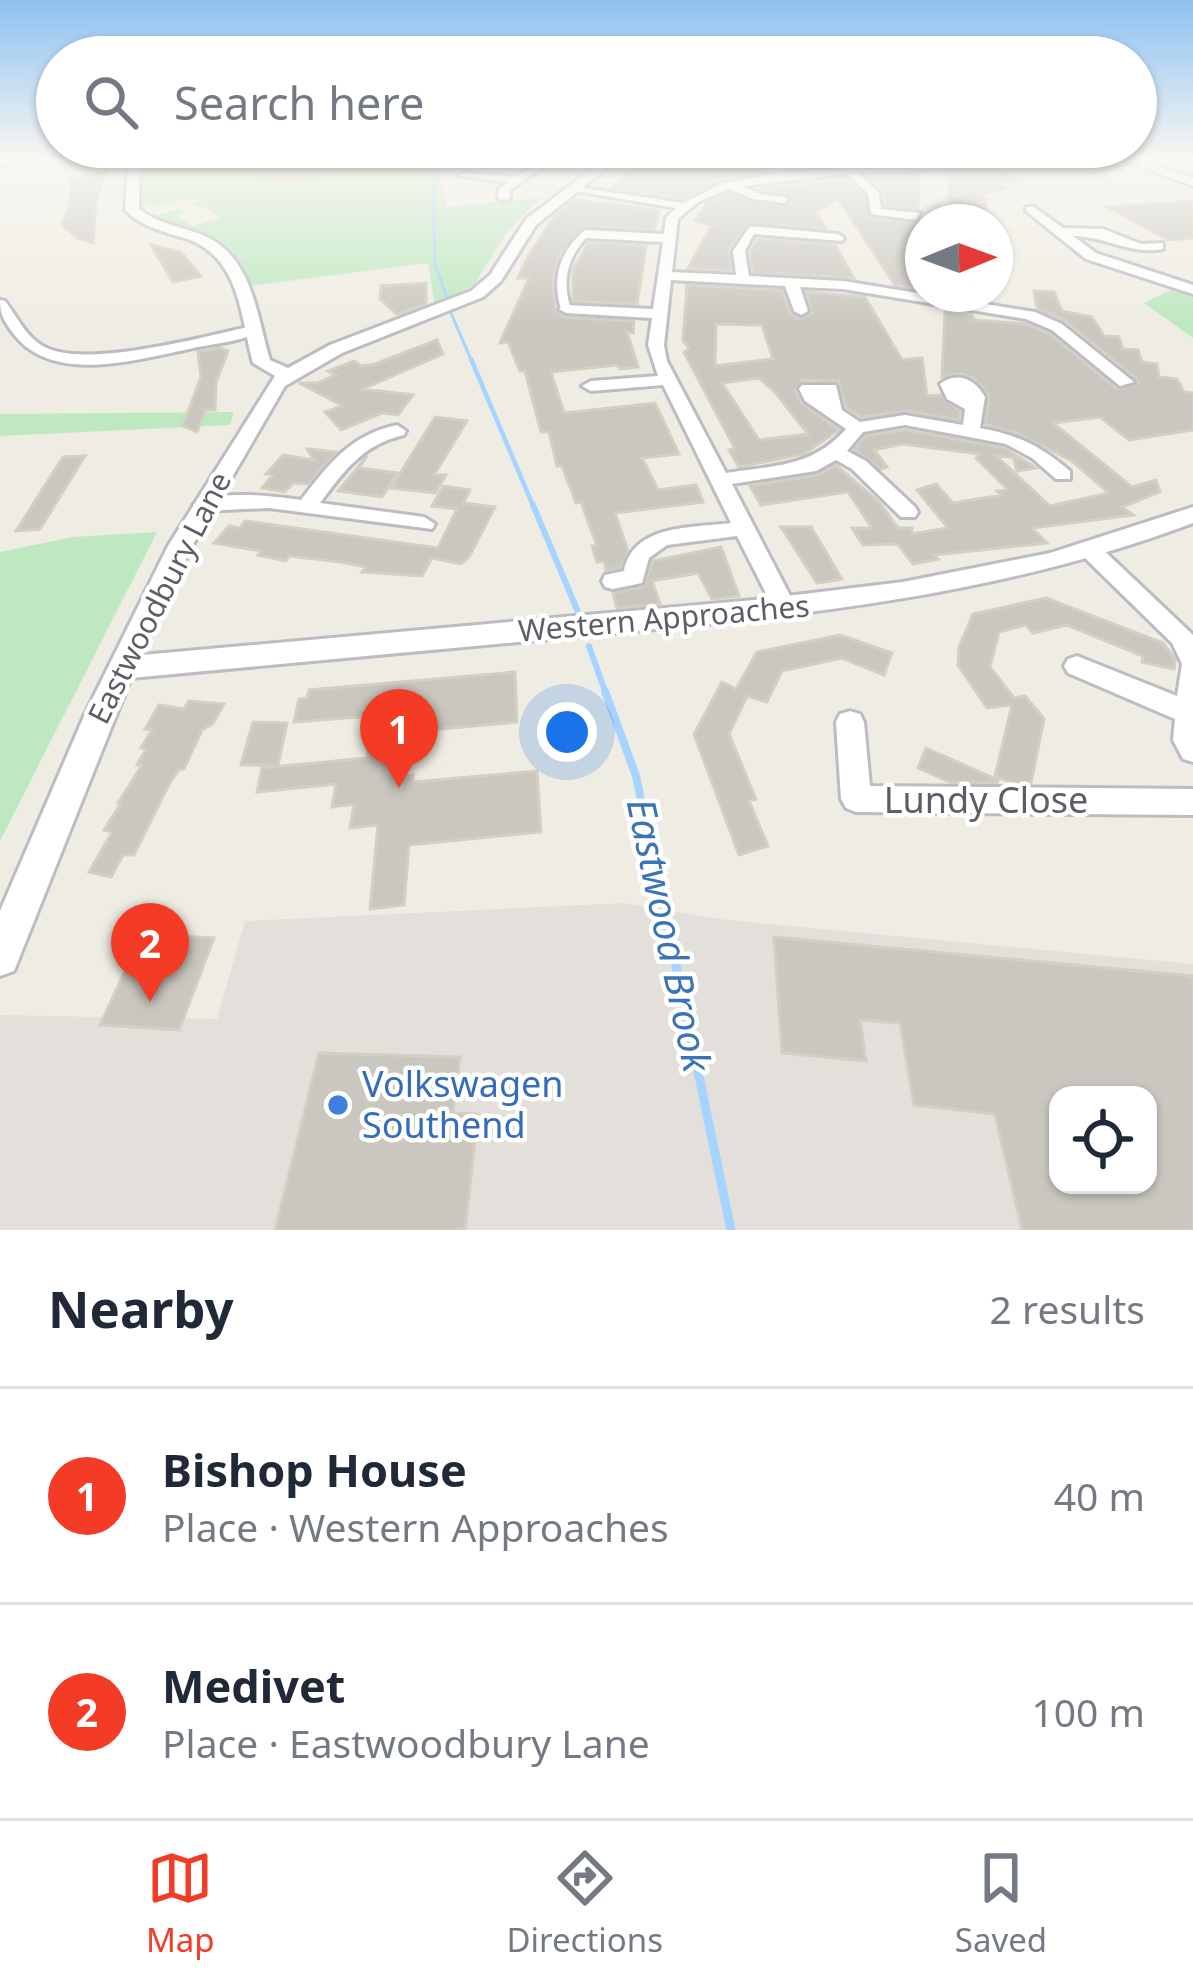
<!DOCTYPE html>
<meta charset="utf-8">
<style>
body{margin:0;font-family:"Noto Sans",sans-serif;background:#f2f2f3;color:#1f2937}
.controls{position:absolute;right:36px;bottom:36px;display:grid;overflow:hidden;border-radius:24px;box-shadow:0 3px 9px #0004}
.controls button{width:108px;height:108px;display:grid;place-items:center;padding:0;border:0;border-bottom:3px solid #e0e1e3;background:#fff;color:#1f2937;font:60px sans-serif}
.compass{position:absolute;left:905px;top:204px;width:108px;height:108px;border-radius:50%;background:#fff;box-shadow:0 3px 9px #0004;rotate:89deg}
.you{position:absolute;left:567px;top:732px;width:42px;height:42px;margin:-30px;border:9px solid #fff;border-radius:50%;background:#1a73e8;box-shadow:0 0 0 18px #1a73e833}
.badge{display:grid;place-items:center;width:78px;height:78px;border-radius:50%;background:#f43b25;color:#fff;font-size:39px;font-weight:700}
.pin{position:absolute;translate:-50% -99px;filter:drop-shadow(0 3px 6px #0008)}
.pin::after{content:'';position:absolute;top:63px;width:42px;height:36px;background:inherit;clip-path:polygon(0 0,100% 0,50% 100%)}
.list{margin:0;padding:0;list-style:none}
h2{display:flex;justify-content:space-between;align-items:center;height:156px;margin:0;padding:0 48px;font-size:51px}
h2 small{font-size:39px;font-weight:400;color:#747a83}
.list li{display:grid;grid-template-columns:78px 1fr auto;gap:36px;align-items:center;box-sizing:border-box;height:216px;padding:0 48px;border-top:3px solid #e0e1e3}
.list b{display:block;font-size:45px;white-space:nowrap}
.list p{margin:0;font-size:39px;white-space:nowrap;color:#747a83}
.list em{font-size:39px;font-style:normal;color:#747a83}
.icon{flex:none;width:66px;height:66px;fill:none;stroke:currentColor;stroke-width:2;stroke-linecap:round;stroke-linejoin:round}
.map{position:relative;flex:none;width:1193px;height:1230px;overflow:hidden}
.search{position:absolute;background:#fff;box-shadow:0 3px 9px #0004;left:36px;right:36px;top:36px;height:132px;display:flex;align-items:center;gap:30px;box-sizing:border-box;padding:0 42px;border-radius:66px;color:#747a83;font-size:45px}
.sheet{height:588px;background:#fff}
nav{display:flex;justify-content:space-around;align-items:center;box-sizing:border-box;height:168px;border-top:3px solid #e0e1e3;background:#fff;font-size:33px;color:#747a83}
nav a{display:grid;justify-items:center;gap:6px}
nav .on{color:#f43b25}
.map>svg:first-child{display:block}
</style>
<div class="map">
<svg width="1193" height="1230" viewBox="0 0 1193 1230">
<rect width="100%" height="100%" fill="#efede3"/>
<!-- industrial -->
<path fill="#e3e0db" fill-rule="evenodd" d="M623 903 728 920 1193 964V1230H0V1015L217 1019 245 921ZM1058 1095H1148V1185H1058Z"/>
<!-- green -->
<path fill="#bee8c0" d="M152 156H425L440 175 447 207 541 198 507 232 474 285 435 306 428 263 249 286 233 252 156 216 179 208 184 212 176 215 192 226 220 218 204 207 189 205 197 201 193 198 162 205 142 204V172Z
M1181 285 1193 290V338L1144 303Z
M234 412 230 425 0 436V414Z
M157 532 0 841V552L73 537Z"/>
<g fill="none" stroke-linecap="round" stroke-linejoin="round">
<!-- stream-far4 -->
<path stroke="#a4d4ff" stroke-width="3" d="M416 156 432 169 435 264 448 301
M451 313 472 362"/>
<!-- stream-far3 -->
<path stroke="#a4d4ff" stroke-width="4.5" d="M471 359 534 508"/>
<!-- stream-far2 -->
<path stroke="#a4d4ff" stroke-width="6" d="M533 505 578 612
M589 646 606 694"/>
<!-- stream-far1 -->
<path stroke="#a4d4ff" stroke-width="8" d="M605 691 636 776 668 930"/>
<!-- stream -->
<path stroke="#a4d4ff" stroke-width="9" d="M668 927 731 1230"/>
</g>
<!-- building -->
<path fill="#cac7c0" stroke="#d4cfc1" stroke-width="3" fill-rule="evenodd" d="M262 156H333L336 173 276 183 274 178 262 180Z
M645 156H714L767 170 720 180 682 198 612 188Z
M980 156 1020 181 997 182 1007 188 979 194 985 198 988 222H948L949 174 964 169 950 164V157Z
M107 171 96 200 93 243 78 238 62 225 70 205 71 180Z
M920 175 918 208 885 205 882 190 869 177Z
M845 179 864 196 868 217 917 224 912 288 895 285 838 198 816 212 825 228 750 222 729 248 731 270 688 268 712 225 695 221 707 203 728 194 783 207 791 195 759 189Z
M575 200 659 210 654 229 584 226 559 255 553 277 555 311 566 317 634 321 633 333 627 332 638 367 620 369 617 365 551 372 564 413 655 403 679 454 642 458 658 490 696 485 703 502 615 513 628 551 621 567 606 570 604 561 597 562 592 546H597L581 502 576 503 562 466H557L549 432H541L525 371H520L508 342 500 343 529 278H518L528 257 554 217Z
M1193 201V238L1168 240 1108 207Z
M757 239 835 245 854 278 753 272 750 252Z
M588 243 646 246 637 304 573 301V270Z
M151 245 181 252 201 276 173 282Z
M426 283V303L403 312 397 314 380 299 381 286Z
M687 285 782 290 790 313 799 319 812 313 806 292 865 297 902 360 922 358 927 396 940 395 960 411 959 420 906 411 861 417 846 407 839 381 802 380 795 391 801 403 839 430 804 454 739 467 729 450 735 449 684 352 689 349 683 340ZM716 324 762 325 773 359 715 366ZM759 378 775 392 808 434 759 440 722 383Z
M1034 291 1054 292 1062 311 1092 317 1104 336 1119 337 1123 349 1138 350 1142 362 1157 364 1159 377 1177 379 1184 392 1193 393V430L1129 440 1100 417 1053 423 1132 487 1156 480 1160 492 1122 507 1133 515 1032 528 1047 543 934 555 938 559 913 564 898 544 863 545 852 528H872L848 492 761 505 750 486 817 475 836 465 879 502 898 528H912V534L948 528 917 490 936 484 953 503 1002 495 997 491 1007 489 976 458 980 454 902 444 874 450 887 467 881 469 854 450 865 436 905 430 1004 448 1036 468 1017 471 1014 460 1019 458 995 455 1050 506 1109 493 1072 461 1019 434 985 424 989 395 974 378 959 373 942 377 945 310 971 314 975 320 1027 324 1050 334 1117 389 1138 384 1137 379 1065 320 1037 308Z
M437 340 443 354 363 389 413 395 398 415 382 413 341 430 325 412 343 406 299 383H317L335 375 328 371 354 361 361 366 375 364Z
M220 348 228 351 216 382 215 410H205L197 432 183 426 201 377 198 352Z
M435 417 467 421 434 475H446L435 493 391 488Z
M307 449 336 452 308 484 293 483 285 492 262 488 273 475 266 474 283 455 314 460Z
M85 456 40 529 16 531 63 457Z
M367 456 359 468 397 473 382 497 338 491Z
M443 486 470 490 463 503 495 507 469 557 461 564 432 558 422 576 362 572 366 567 341 562 289 556 286 561 258 555 261 551 214 543 229 526 240 528 245 521 438 548 457 509 432 506Z
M781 527H811L842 579 817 583Z
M721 547 739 596 712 599 698 573 652 581 660 604 617 608 613 593 643 587 653 561Z
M1046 598 1163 643 1175 659 1174 669 1142 662 1143 656 1067 625 1033 633 1026 625 999 632 990 667 1014 698 1025 696 1044 719 1031 783H1013L995 776 1012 705 987 708 958 665 959 647 973 614Z
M840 635 892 653 884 675 842 658 782 671 767 702 747 696 729 734 756 799 749 801 768 846 739 855 694 734 722 682 736 689 757 652Z
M515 672 517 722 398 733 394 777 413 775V782L537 771 541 832 409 845 404 905 370 909 378 825 350 828 354 804 332 807 336 784 257 792 262 768 367 758 372 716 294 722 299 699 307 698 309 690Z
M189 701 224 704 213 724 202 730 184 769H179L167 788 134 855H123L111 877 89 872 112 832 104 830 121 803H118L142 765H137L146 749 141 748 152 730 145 729 159 705 184 709Z
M253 722 287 723 278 765H241Z
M926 748 998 780 997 783 950 782 918 768Z
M142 934 214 938 179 1030 100 1025Z
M774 937 1193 976V1230H1022L995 1114 914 1105 900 1023 860 1020 866 1061 782 1053ZM1058 1095H1148V1185H1058Z
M319 1053 460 1057 453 1113 478 1114 465 1230H275Z"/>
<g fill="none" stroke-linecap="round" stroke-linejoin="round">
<!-- pedestrian casing -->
<g stroke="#bbbdc3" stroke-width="6">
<path id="pedestrian" d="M583 232 590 234C568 255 561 280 571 309L566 312 561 309C552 280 559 252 583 232Z"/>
</g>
<!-- minor casing -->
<g stroke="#bbbdc3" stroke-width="6">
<path id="minor" d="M3 156H14L0 167V159Z
M547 156H559L510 190V198L504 201 498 198 499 189 508 182 459 176 464 173 516 177Z
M567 156H593L615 162 610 165Z
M718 156 772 160 790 171 887 167 959 169 858 173 879 193 881 209 920 213 916 220 871 214 868 194 847 174 741 186 760 194 788 198 784 203 754 199 728 189 698 202 678 219 672 272 736 275 733 251 750 226 838 234 844 238 842 241 754 234 745 251 749 276 843 281 1035 312 1062 324 1134 382 1120 386 1052 330 1026 319 843 289 800 287 808 311 801 315 794 311 785 286 671 280 664 345 667 361 726 473C775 465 811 468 846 429L805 401 799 389 802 385H836L842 410 860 422 905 415 963 425 965 409 947 399 940 384C957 371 975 379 985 397L980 428C1018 435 1041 446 1070 471V479H1056L1032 458 1006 444 905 425 863 432 847 451 866 461 915 507 918 512 915 517H901L852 469 836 460 816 471 732 484 797 609 793 615H777L737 536 667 545 649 558 642 583 613 589 605 587 602 581 605 575 624 571C633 524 692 528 731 523L663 385 591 391 582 386 591 381 658 376 648 345 652 318 566 313 559 309 566 305 653 309 663 242 586 238 580 234 586 230 664 234 666 218 676 208 564 189 570 186 683 203 721 184 778 173 769 166Z
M1026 207H1034L1063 228 1103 229 1141 244 1163 243V249C1129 255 1109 237 1073 236L1096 253 1193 285V294L1086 259 1026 211Z
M0 300 5 301C16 315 25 335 41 345 81 371 206 336 253 326L261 331C242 342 211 344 189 349 136 360 51 385 13 333 4 321 0 314 0 300Z
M397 425 406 431 404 435C363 444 344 471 320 503L424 517 435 524 432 529 269 508 203 511 193 505C213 489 275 496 301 500 329 464 350 435 397 425Z
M1090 543 1098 545 1193 635V762L1183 759 1173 740 1175 719 1068 673 1064 666 1068 659 1077 656 1177 696 1182 664 1172 643 1082 555 1079 550Z
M850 711 860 714 864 722 870 786 1193 789V815L856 812 846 808 841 799 836 722 840 714Z"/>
</g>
<!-- tertiary casing -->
<g stroke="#bbbdc3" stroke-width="6">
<path id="tertiary" d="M138 156H150L139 175V209C157 223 178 226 200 234 252 253 256 313 270 360L288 368 330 345 471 291 490 275 526 219 610 156H622L536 225 501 281 483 297 342 353 285 386 192 546 142 655 754 600 903 582 1050 553 1193 507V523C1002 595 805 615 604 634 446 649 289 663 131 678L14 971 0 976V911L85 714 168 546 275 376 253 363C240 315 240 255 184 238 162 231 142 227 125 210L127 175Z
M1113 156H1130L1193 178V186Z"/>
</g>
<!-- pedestrian -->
<use href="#pedestrian" fill="#fff" fill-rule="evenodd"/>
<!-- minor -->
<use href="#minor" fill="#fff" fill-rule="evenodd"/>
<!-- tertiary -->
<use href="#tertiary" fill="#fff" fill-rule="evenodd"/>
</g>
<!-- sky -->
<linearGradient id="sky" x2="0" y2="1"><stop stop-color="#8dc1f1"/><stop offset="0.48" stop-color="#f8f7f2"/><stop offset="1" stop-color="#f8f7f2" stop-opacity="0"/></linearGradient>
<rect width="1193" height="328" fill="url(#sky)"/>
<!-- markers -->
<circle fill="#3f7fe0" stroke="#fff" stroke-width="4.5" cx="338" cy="1105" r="12"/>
<g text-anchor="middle" stroke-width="9" stroke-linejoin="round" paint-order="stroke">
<!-- street labels -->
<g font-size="30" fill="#5b5f65" stroke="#fff">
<text transform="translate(160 598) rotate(-63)" y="10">Eastwoodbury Lane</text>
<text transform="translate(664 619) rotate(-5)" y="10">Western Approaches</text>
</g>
<!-- near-street labels -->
<g font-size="36" fill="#5b5f65" stroke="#fff">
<text x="986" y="813">Lundy Close</text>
</g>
<!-- near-shop labels -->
<g font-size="36" fill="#366cbe" stroke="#fff" text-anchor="start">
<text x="362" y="1097">Volkswagen<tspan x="362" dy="41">Southend</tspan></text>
</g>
<!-- near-water labels -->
<g font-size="39" font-style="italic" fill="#3a73b8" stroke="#fff">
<text transform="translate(669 935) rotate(78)" y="14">Eastwood Brook</text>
</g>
</g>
</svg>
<div class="controls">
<button><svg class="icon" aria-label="locate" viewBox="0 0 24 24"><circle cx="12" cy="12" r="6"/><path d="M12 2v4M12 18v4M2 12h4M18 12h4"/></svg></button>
</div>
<svg class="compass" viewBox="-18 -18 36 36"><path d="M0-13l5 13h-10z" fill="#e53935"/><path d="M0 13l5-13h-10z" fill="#747a83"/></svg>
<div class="you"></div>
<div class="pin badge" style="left:399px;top:788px">1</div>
<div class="pin badge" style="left:150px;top:1002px">2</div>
<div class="search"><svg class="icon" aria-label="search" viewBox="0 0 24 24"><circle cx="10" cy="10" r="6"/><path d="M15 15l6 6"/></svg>Search here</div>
</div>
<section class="sheet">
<h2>Nearby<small>2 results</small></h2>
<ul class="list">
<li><span class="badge">1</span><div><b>Bishop House</b><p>Place · Western Approaches</p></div><em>40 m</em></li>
<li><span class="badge">2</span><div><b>Medivet</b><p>Place · Eastwoodbury Lane</p></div><em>100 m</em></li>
</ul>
</section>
<nav>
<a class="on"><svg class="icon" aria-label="map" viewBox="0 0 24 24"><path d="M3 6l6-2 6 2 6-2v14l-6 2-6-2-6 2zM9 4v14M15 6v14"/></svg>Map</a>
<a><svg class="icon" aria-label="directions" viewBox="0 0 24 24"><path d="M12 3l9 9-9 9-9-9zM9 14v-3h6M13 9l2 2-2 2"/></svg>Directions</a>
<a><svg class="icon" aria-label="saved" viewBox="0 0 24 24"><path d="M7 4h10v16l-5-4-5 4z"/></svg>Saved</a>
</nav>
